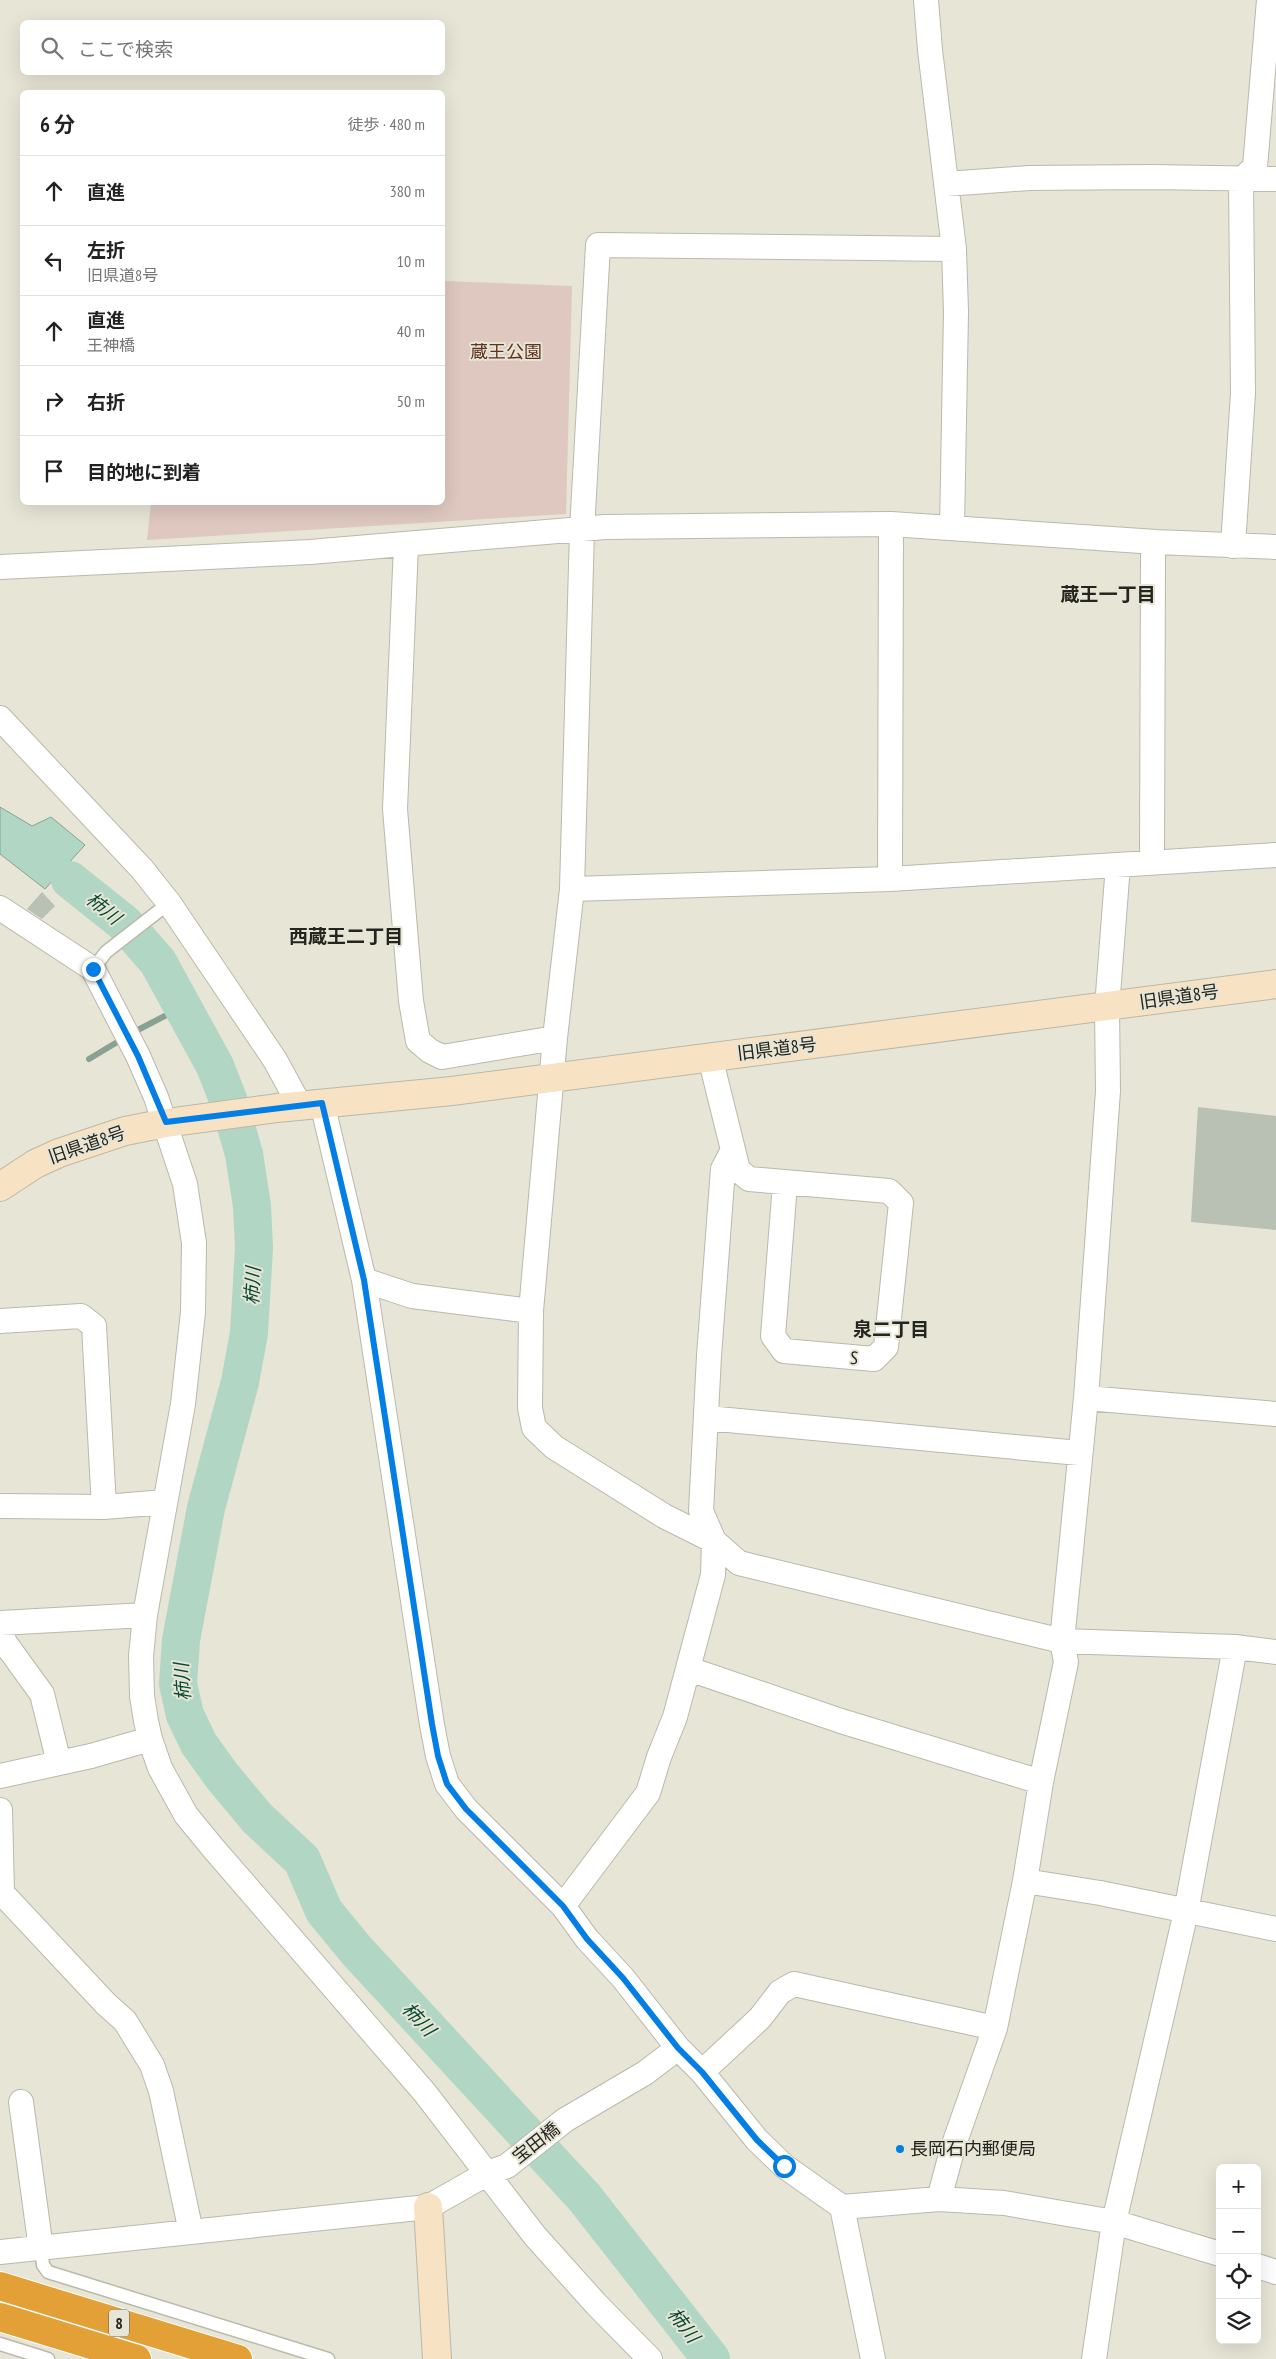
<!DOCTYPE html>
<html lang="ja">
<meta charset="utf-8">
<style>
body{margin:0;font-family:"PT Sans Narrow","Noto Sans JP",sans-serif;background:#f6f6f6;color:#222}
.controls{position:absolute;right:15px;bottom:15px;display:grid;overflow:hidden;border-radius:8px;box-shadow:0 5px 20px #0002}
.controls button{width:45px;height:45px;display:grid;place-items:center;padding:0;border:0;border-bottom:1px solid #e0e0e0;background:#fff;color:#222;font:25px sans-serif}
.stop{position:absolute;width:15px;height:15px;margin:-11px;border:4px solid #037ee4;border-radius:50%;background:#fff}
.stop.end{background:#037ee4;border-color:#fff;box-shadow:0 1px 5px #0008}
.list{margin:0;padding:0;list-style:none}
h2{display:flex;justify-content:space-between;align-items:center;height:65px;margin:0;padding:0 20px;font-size:21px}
h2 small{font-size:16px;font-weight:400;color:#767676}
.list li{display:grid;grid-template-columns:32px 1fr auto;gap:15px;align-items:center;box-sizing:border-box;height:70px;padding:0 20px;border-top:1px solid #e0e0e0}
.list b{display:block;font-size:19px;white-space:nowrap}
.list p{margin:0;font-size:16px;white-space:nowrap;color:#767676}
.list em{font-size:16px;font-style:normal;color:#767676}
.icon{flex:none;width:28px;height:28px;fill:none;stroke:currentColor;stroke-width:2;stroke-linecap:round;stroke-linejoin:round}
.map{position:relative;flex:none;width:1276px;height:2359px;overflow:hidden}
.search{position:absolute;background:#fff;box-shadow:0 5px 20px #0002;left:20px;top:20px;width:425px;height:55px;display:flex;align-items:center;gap:12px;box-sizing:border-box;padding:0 18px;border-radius:8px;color:#767676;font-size:19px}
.panel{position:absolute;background:#fff;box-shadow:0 5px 20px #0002;left:20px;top:90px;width:425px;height:415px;border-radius:8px}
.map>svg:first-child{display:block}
</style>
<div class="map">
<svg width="1276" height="2359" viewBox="0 0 1276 2359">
<rect width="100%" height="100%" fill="#e6e5d6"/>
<!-- green -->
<path fill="#dec8bf" d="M443 281 572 286 566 514 147 540 151 503 442 502Z"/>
<!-- water -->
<path fill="#b2d6c4" stroke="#88a192" d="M0 807 32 826 51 817 85 845 45 889 0 854Z"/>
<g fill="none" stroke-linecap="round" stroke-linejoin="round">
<!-- stream -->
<path stroke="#88a192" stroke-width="6" d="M132 1033 182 1007
M89 1059 124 1038"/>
<!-- river -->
<path stroke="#b2d6c4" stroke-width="38" d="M70 880 124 923 158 962 215 1066 229 1102 244 1154 252 1206 254 1248 249 1333 240 1382 206 1508 181 1640 178 1684 185 1715 199 1744 222 1776 257 1818 302 1860 324 1911 356 1950 584 2197 711 2359"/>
</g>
<!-- building -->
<path fill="#b9c1b4" d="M42 892 55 906 42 919 27 909Z
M1198 1107 1276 1116V1230L1191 1222Z"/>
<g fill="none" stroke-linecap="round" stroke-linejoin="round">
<!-- lane casing -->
<g stroke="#bab9aa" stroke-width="15">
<path id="lane" d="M93 969 106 952 169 903
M41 2249 43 2265 48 2272 328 2359
M0 2344 48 2359"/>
</g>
<!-- street casing -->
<g stroke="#bab9aa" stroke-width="26">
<path id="street" d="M926 0 930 50 954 249 956 312 952 528
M946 184 1029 178 1153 177 1276 179
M954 249 598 245 582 530 572 889 555 1038 531 1311 530 1408 534 1428 554 1447 664 1516 714 1541 739 1563 1062 1641 1235 1647 1276 1652
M406 545 395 809 411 1001 418 1041 430 1051 442 1057 555 1038
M1233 546 1243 393 1241 180 1255 167 1269 0
M0 567 310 552 605 527 891 524 1156 542 1276 547
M0 718 142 869 169 903 275 1060 300 1106
M1152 862 1153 554 1156 542
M890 879 891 524
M572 889 890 879 1276 855
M0 908 93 969 138 1056 156 1097 185 1184 194 1243 193 1312 183 1404 145 1615 141 1656 142 1696 146 1721 150 1739 160 1768 186 1815 213 1848 425 2093 535 2236 596 2304 650 2359
M710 1057 738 1170 749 1179 889 1191 901 1203 886 1347 874 1359 784 1351 773 1336 785 1184
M322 1103 364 1280 432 1725 438 1756 447 1784 466 1809 563 1906 587 1939 623 1978 678 2048 702 2072 757 2140 784 2166 842 2207 939 2199 1004 2203 1114 2222 1220 2254
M364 1280 412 1296 531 1311
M0 1321 81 1316 94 1326 104 1507
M1086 1398 1276 1414
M707 1418 1079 1453
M0 1506 104 1507 165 1502
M0 1623 145 1615
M0 1628 5 1643 42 1694 59 1763
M689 1669 841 1721 1041 1782
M0 1776 91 1756 150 1739
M0 1810 2 1893 106 2004 125 2021 152 2065 161 2091 191 2232
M1025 1881 1100 1893 1276 1929
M563 1906 648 1793 659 1757 675 1717 713 1575 714 1541 701 1511 709 1356 723 1169 733 1150
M702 2072 760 2018 780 1992 794 1984 995 2028
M21 2102 41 2249
M939 2199 953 2147 995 2028 1025 1881 1041 1782 1066 1662 1062 1641 1086 1398 1108 1091 1107 1007 1118 865
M842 2207 873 2359
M0 2252 428 2207 488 2173 507 2166 565 2120 645 2073 678 2048
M1257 2266 1276 2272
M1094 2359 1114 2222 1186 1912 1235 1647"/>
</g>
<!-- secondary casing -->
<g stroke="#bab9aa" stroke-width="30">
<path id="secondary" d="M0 1187 35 1164 59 1153 125 1131 166 1123 277 1108 452 1091 1276 984
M428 2207 437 2359"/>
</g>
<!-- highway casing -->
<g stroke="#fff" stroke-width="30">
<path id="highway" d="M0 2286 238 2359
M0 2317 137 2359"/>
</g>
<!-- lane -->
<use href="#lane" stroke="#fff" stroke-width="12"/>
<!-- street -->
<use href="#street" stroke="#fff" stroke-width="24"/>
<!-- secondary -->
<use href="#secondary" stroke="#f7e2c3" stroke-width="28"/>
<!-- highway -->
<use href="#highway" stroke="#e3a037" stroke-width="28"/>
</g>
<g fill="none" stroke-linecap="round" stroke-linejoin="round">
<!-- route -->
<path stroke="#037ee4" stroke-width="6" d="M93 969 138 1056 166 1122 322 1103 364 1280 432 1724 438 1756 447 1784 466 1809 563 1906 587 1939 623 1978 678 2048 702 2072 757 2140 784 2166"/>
</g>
<!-- markers -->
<circle fill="#037ee4" stroke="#e6e5d6" stroke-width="2" cx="900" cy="2149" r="5"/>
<g text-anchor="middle" stroke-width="4" stroke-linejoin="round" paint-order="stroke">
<!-- shield labels -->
<rect fill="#e6e5d6" stroke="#5f5f56" stroke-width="1" x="109" y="2309.5" width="20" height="27" rx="4"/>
<g font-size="16" font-weight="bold" fill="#25251f">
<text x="119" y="2329">8</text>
</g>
<!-- park labels -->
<g font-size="18" fill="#61321d" stroke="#e6e5d6">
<text x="506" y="358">蔵王公園</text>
</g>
<!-- street labels -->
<g font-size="18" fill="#25251f" stroke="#e6e5d6">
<text transform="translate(1179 997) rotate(-8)" y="6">旧県道8号</text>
<text transform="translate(777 1049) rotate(-7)" y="6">旧県道8号</text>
<text transform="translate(87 1145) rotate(-19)" y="6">旧県道8号</text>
<text transform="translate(854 1358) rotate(5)" y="6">S</text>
<text transform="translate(536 2143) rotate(-38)" y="6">宝田橋</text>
</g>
<!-- poi labels -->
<g font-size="18" fill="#25251f" stroke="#e6e5d6" text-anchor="start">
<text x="910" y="2155">長岡石内郵便局</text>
</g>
<!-- neighbourhood labels -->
<g font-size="19" font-weight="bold" fill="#25251f" stroke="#e6e5d6">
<text x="1108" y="601">蔵王一丁目</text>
<text x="346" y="943">西蔵王二丁目</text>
<text x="891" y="1336">泉二丁目</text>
</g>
<!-- water labels -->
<g font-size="19" font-style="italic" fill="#054932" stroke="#e6e5d6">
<text transform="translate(104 908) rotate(39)" y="7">柿川</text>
<text transform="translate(252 1286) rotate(-87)" y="7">柿川</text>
<text transform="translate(182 1682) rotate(-94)" y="7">柿川</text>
<text transform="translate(419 2019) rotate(47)" y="7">柿川</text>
<text transform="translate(684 2325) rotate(52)" y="7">柿川</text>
</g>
</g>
</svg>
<div class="controls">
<button>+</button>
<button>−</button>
<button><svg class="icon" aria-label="locate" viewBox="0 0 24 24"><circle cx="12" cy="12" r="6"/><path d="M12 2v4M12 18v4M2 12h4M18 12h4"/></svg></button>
<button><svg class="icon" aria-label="layers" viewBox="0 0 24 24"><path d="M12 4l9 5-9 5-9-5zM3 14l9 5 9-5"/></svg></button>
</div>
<div class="stop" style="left:784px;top:2166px"></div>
<div class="stop end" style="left:93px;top:969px"></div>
<div class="search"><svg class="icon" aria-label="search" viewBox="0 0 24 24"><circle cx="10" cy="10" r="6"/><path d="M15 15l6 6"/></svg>ここで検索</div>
<section class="panel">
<h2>6 分<small>徒歩 · 480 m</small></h2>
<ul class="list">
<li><svg class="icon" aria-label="ahead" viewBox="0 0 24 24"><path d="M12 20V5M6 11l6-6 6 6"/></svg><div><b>直進</b></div><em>380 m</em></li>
<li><svg class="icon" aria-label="left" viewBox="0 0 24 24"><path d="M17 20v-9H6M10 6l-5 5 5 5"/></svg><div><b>左折</b><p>旧県道8号</p></div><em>10 m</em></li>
<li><svg class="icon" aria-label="ahead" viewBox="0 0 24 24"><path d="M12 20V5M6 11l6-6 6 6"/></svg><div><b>直進</b><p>王神橋</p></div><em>40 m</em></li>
<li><svg class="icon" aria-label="right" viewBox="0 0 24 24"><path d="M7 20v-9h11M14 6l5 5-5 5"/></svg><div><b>右折</b></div><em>50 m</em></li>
<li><svg class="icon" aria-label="arrive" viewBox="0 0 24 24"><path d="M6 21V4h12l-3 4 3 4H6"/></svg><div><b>目的地に到着</b></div></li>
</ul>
</section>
</div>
